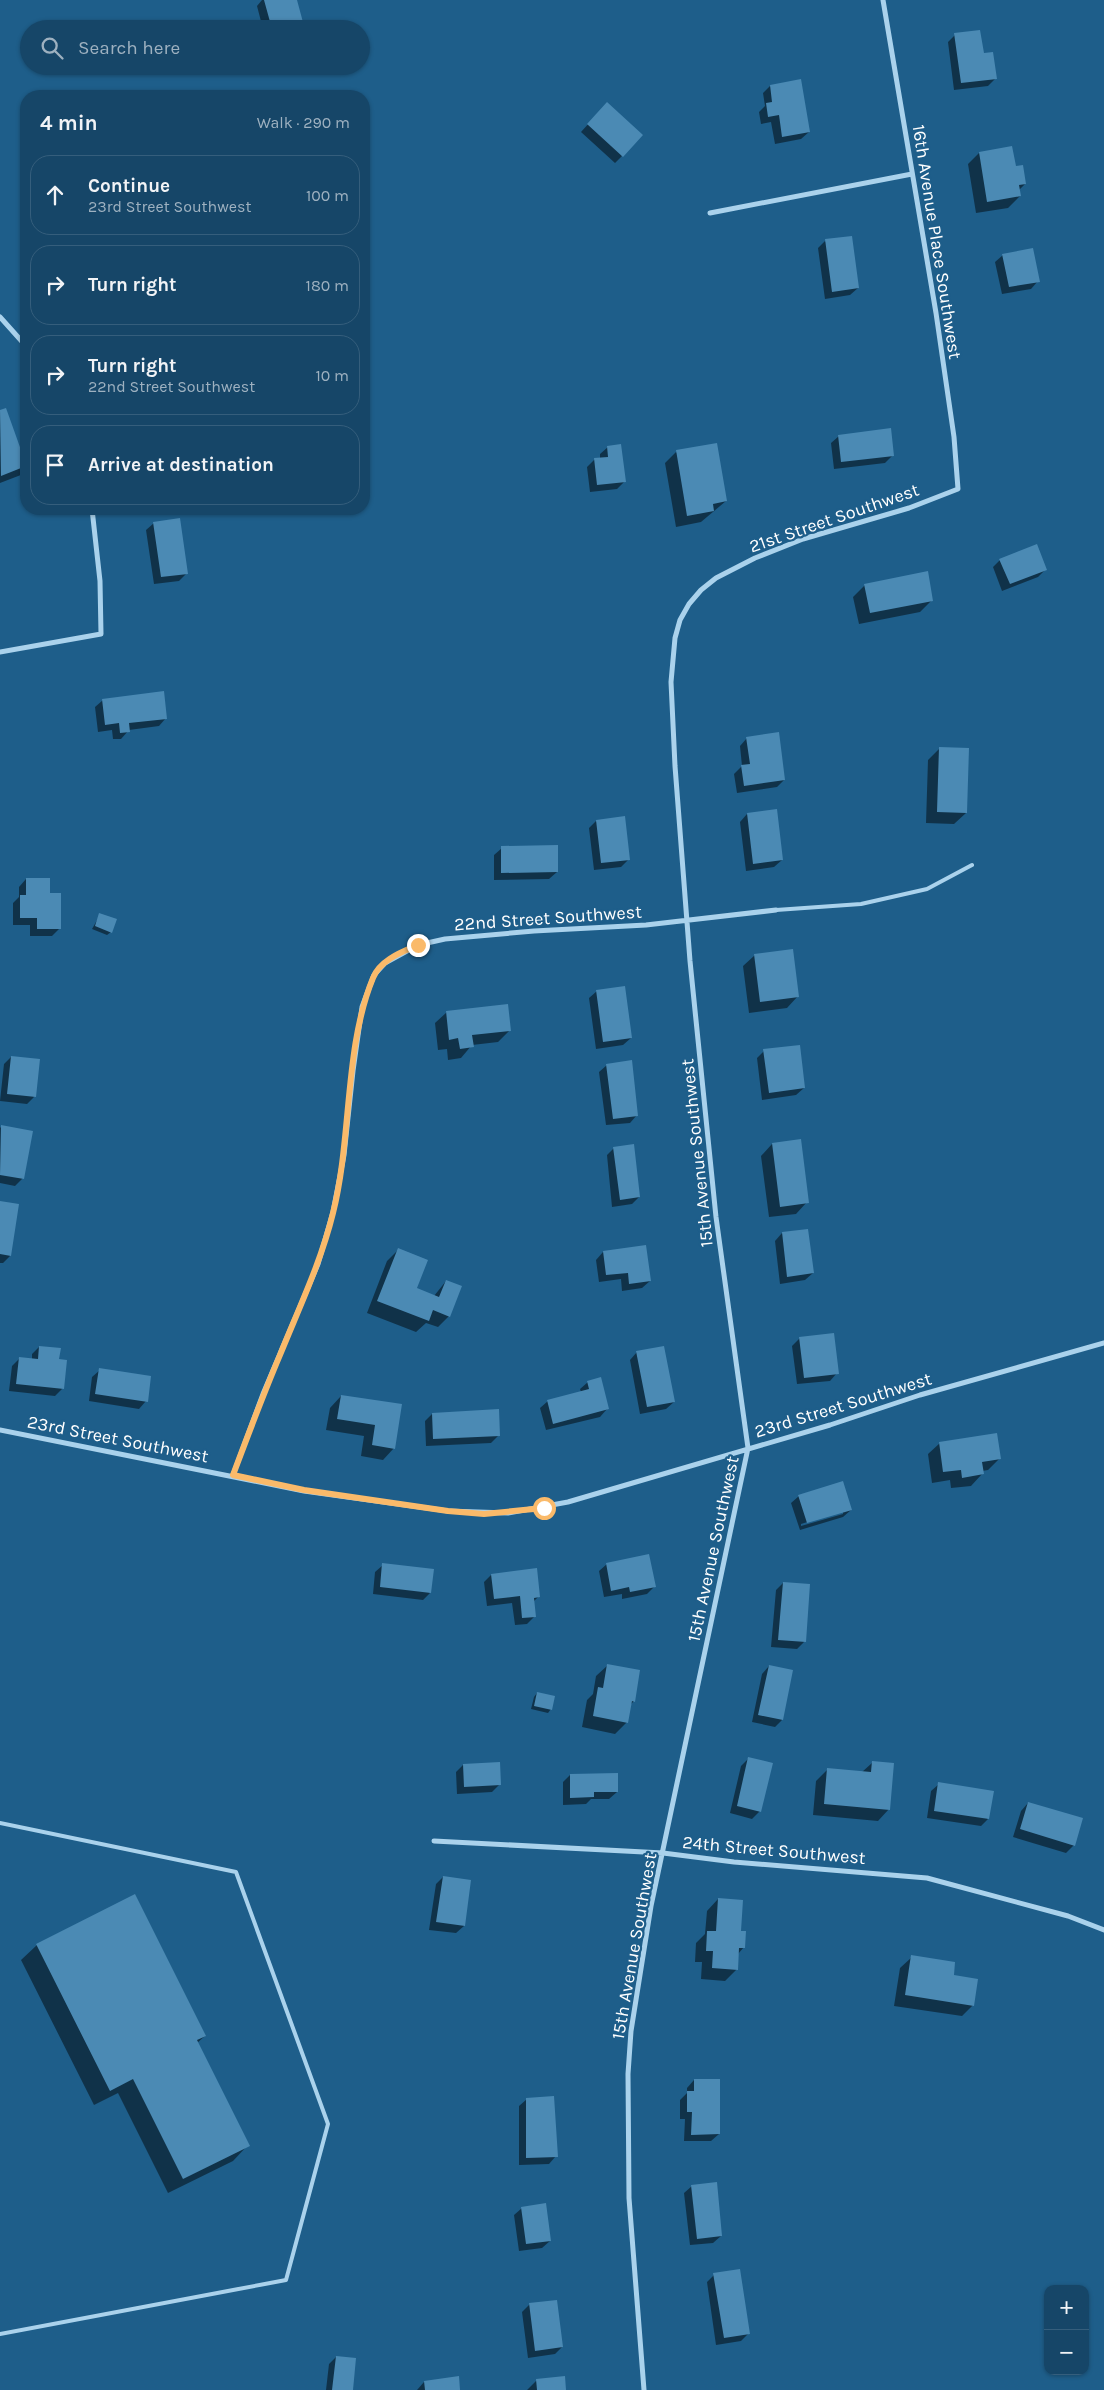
<!DOCTYPE html>
<meta charset="utf-8">
<style>
body{margin:0;font-family:Karla,sans-serif;background:#235071;color:#f1f3f6}
.controls{position:absolute;right:15px;bottom:15px;display:grid;overflow:hidden;border-radius:10px;box-shadow:0 1px 4px #0004}
.controls button{width:45px;height:45px;display:grid;place-items:center;padding:0;border:0;border-bottom:1px solid #355e7c;background:#164668;color:#f1f3f6;font:25px sans-serif}
.stop{position:absolute;width:15px;height:15px;margin:-11px;border:4px solid #faba6a;border-radius:50%;background:#fff}
.stop.end{background:#faba6a;border-color:#fff;box-shadow:0 1px 5px #0008}
.list{margin:0;padding:0;list-style:none}
h2{display:flex;justify-content:space-between;align-items:center;height:65px;margin:0;padding:0 20px;font-size:21px}
h2 small{font-size:16px;font-weight:400;color:#9eb1c0}
.list li{display:grid;grid-template-columns:32px 1fr auto;gap:15px;align-items:center;box-sizing:border-box;height:80px;margin:0 10px 10px;padding:0 10px;border:1px solid #355e7c;border-radius:20px}
.list b{display:block;font-size:19px;white-space:nowrap}
.list p{margin:0;font-size:16px;white-space:nowrap;color:#9eb1c0}
.list em{font-size:16px;font-style:normal;color:#9eb1c0}
.icon{flex:none;width:28px;height:28px;fill:none;stroke:currentColor;stroke-width:2;stroke-linecap:round;stroke-linejoin:round}
.map{position:relative;flex:none;width:1104px;height:2390px;overflow:hidden}
.search{position:absolute;background:#164668;box-shadow:0 1px 4px #0004;left:20px;top:20px;width:350px;height:55px;display:flex;align-items:center;gap:12px;box-sizing:border-box;padding:0 18px;border-radius:28px;color:#9eb1c0;font-size:19px}
.panel{position:absolute;background:#164668;box-shadow:0 1px 4px #0004;left:20px;top:90px;width:350px;height:425px;border-radius:20px}
.map>svg:first-child{display:block}
</style>
<div class="map">
<svg width="1104" height="2390" viewBox="0 0 1104 2390">
<rect width="100%" height="100%" fill="#1e5e8a"/>
<!-- shadow -->
<path fill="#0007" fill-rule="evenodd" d="M262 0H296L303 25 299 29H263L257 6Z
M955 35 983 55 996 78 988 86 954 90 948 42Z
M770 86 809 132 801 139 775 144 771 122 761 124 759 112 765 106 763 93Z
M600 111 622 156 615 163 581 132Z
M979 153 1015 168 1025 184 1019 190 1020 196 1008 208 976 213 968 164Z
M825 241 858 288 850 295 825 299 818 248Z
M1003 255 1038 281 1031 289 1002 294 995 262Z
M5 410 21 452 26 450V473L0 483V412Z
M839 436 893 455 885 463 834 469 831 443Z
M608 447 624 482 617 489 590 492 587 467 594 460 600 459V454Z
M676 452 726 501 701 522 676 527 665 463Z
M154 523 187 573 179 581 154 584 146 530Z
M1000 560 1045 570 1038 577 1002 591 993 567Z
M865 585 932 600 920 612 859 624 853 597Z
M103 700 166 718 159 726 129 730 121 739H113L112 730 98 732 95 707Z
M747 738 784 780 777 787 737 793 734 774 742 766 740 746Z
M940 748 966 813 954 824 926 823 928 760Z
M747 814 782 860 774 867 746 871 740 822Z
M596 821 628 860 621 867 594 870 589 828Z
M502 848 557 872 549 879 494 880V855Z
M26 879 49 894 60 928 52 936H30V925H13V903L19 897V887Z
M100 915 111 932 107 935 92 929Z
M755 955 798 996 787 1008 749 1013 743 966Z
M597 991 631 1038 623 1045 596 1049 589 998Z
M447 1012 510 1030 498 1042 472 1045 461 1058 448 1060 447 1049 438 1050 435 1023Z
M764 1051 804 1088 796 1095 762 1100 757 1058Z
M11 1057 34 1097 27 1104 0 1101 4 1064Z
M607 1065 637 1115 630 1123 606 1125 599 1072Z
M2 1126 23 1178 15 1186 0 1183V1128Z
M800 1141 807 1202 796 1214 769 1217 761 1156 772 1144Z
M614 1148 639 1197 632 1204 612 1207 607 1155Z
M0 1202 10 1256 3 1263H0Z
M782 1233 813 1273 805 1280 780 1284 775 1241Z
M398 1250 415 1289 434 1296 446 1281 449 1316 438 1327 426 1323 416 1332 367 1313 387 1261Z
M603 1252 650 1281 642 1288 622 1291 621 1279 599 1282 596 1260Z
M800 1338 837 1373 830 1381 797 1384 792 1346Z
M39 1347 58 1360 63 1388 55 1396 9 1391 12 1366 20 1358 32 1359V1354Z
M637 1352 674 1402 666 1409 640 1414 630 1360Z
M100 1370 146 1401 139 1409 89 1401 92 1377Z
M588 1382 607 1409 600 1417 546 1430 540 1408 548 1401 581 1392 580 1389Z
M341 1396 400 1405 394 1448 383 1460 361 1456 364 1436 326 1430 330 1408Z
M432 1414 499 1435 491 1443 426 1446 425 1421Z
M940 1443 999 1459 988 1470 982 1471V1474L971 1486 951 1488 950 1480 932 1483 928 1454Z
M799 1496 851 1510 843 1517 800 1530 791 1503ZM843 1511V1514L801 1526V1524Z
M607 1564 655 1586 647 1594 622 1599V1594L604 1597 599 1571Z
M383 1565 430 1593 423 1600 373 1594 375 1572Z
M491 1575 539 1596 533 1602 535 1616 527 1624 515 1625 512 1603 487 1606 484 1582Z
M783 1583 804 1642 797 1649 771 1647 776 1590Z
M608 1665 634 1701 630 1705 627 1722 615 1734 582 1727 587 1700 593 1694 596 1676Z
M769 1666 782 1720 775 1727 752 1722 762 1674Z
M537 1693 551 1709 548 1713 531 1709 534 1697Z
M749 1758 760 1811 752 1819 730 1813 741 1766Z
M872 1763 889 1809 878 1821 813 1815 816 1781 828 1769 862 1772Z
M463 1765 500 1784 492 1792 457 1794 456 1772Z
M570 1775 617 1792 609 1799H591L586 1804 563 1805V1782Z
M939 1784 988 1819 981 1826 927 1818 931 1791Z
M1028 1803 1074 1845 1066 1853 1013 1837 1021 1811Z
M443 1877 470 1881 464 1926 456 1933 429 1930 436 1884Z
M718 1899 740 1932 744 1947 738 1954 737 1969 725 1981 701 1979 702 1962H695L696 1943 705 1934 707 1911Z
M37 1945 205 2036 197 2043 248 2145 233 2161 168 2193 118 2093 94 2105 21 1960Z
M912 1957 952 1976 973 2005 962 2016 894 2006 900 1968Z
M694 2080 719 2134 711 2141H684L685 2119H680V2100L687 2093V2088Z
M527 2099 556 2156 549 2164 519 2165V2106Z
M692 2186 721 2236 713 2243 690 2245 684 2193Z
M522 2208 550 2241 542 2248 519 2251 514 2215Z
M714 2275 749 2333 741 2341 716 2345 707 2282Z
M530 2304 562 2347 555 2354 528 2358 522 2312Z
M336 2357 352 2390H326L329 2364Z
M536 2381 565 2390H527Z
M424 2382 459 2390H417Z"/>
<!-- building -->
<path fill="#4b8ab4" d="M264 0H297L304 26 292 29H272Z
M980 30 984 53 993 52 997 79 961 83 954 33Z
M801 79 810 132 782 137 779 115 768 117 766 103 772 102 770 85Z
M607 102 643 135 623 157 587 124Z
M1012 146 1016 166 1023 165 1026 184 1019 185 1021 196 987 202 979 152Z
M852 236 859 288 832 292 825 239Z
M1033 248 1040 282 1009 287 1002 254Z
M6 408 21 450 26 448V466L1 476 0 410Z
M891 428 894 456 841 462 838 435Z
M717 443 727 501 713 504 714 511 687 516 676 450Z
M621 444 626 482 597 485 594 458 608 457 607 446Z
M180 518 188 574 161 577 153 522Z
M1037 544 1047 570 1010 584 999 559Z
M928 571 933 601 870 613 864 584Z
M164 691 167 719 129 723 130 732 120 733 119 723 105 725 102 699Z
M779 732 785 780 744 786 741 765 750 764 746 737Z
M939 747 969 748 967 813 937 812Z
M777 809 783 860 753 864 747 813Z
M625 816 630 860 601 863 596 820Z
M558 845V872L501 873V846Z
M26 878H50V893H61V929H37V918H20V895H26Z
M99 913 117 919 112 933 95 926Z
M793 949 799 997 760 1002 754 954Z
M625 986 632 1038 603 1042 596 990Z
M508 1004 511 1031 472 1035 474 1047 460 1049 458 1038 449 1040 446 1011Z
M800 1045 805 1088 769 1093 763 1049Z
M11 1056 40 1059 36 1097 7 1094Z
M632 1060 638 1116 613 1119 606 1064Z
M1 1125 33 1131 24 1179 0 1175Z
M801 1139 809 1203 780 1207 772 1143Z
M634 1144 640 1197 620 1200 613 1147Z
M0 1201 19 1204 11 1256 0 1254Z
M808 1229 814 1273 787 1277 782 1232Z
M646 1245 651 1281 629 1284 628 1273 606 1275 603 1251Z
M398 1248 428 1260 417 1288 439 1297 446 1280 462 1286 450 1317 433 1310 429 1321 377 1301Z
M834 1333 839 1374 804 1378 799 1337Z
M39 1346 61 1348 59 1359 67 1360 64 1389 16 1384 19 1357 38 1359Z
M664 1346 675 1402 647 1407 636 1351Z
M99 1368 151 1376 148 1402 95 1394Z
M601 1377 609 1409 553 1424 547 1400 589 1389 587 1381Z
M341 1395 402 1404 395 1449 372 1445 375 1425 337 1419Z
M499 1409 500 1436 433 1439 432 1413Z
M997 1433 1001 1459 982 1462 984 1474 962 1478 961 1470 943 1472 939 1442Z
M843 1481 852 1510 807 1523 798 1495Z
M649 1554 656 1587 630 1592 629 1587 611 1591 606 1563Z
M382 1563 434 1569 431 1593 380 1587Z
M537 1568 540 1597 534 1598 536 1617 522 1618 520 1596 494 1599 491 1574Z
M783 1582 810 1584 806 1642 778 1640Z
M607 1664 640 1670 635 1702 632 1701 628 1723 593 1716 598 1687 603 1688Z
M769 1665 793 1670 783 1720 758 1715Z
M537 1692 555 1696 552 1710 534 1706Z
M748 1757 773 1763 761 1812 737 1806Z
M872 1761 894 1763 890 1810 824 1804 827 1768 871 1772Z
M500 1762 501 1785 464 1787 463 1764Z
M618 1773V1792H594V1797L570 1798V1774Z
M938 1782 994 1791 989 1819 934 1811Z
M1028 1802 1083 1818 1075 1846 1020 1829Z
M443 1876 471 1880 465 1926 436 1922Z
M135 1894 206 2036 197 2040 250 2146 183 2179 133 2079 110 2091 36 1944Z
M718 1898 743 1900 741 1931H746L745 1948H739L738 1970 712 1968 713 1951H706L707 1931H716Z
M911 1955 955 1962 954 1975 978 1979 974 2006 905 1995Z
M694 2079H720V2134L691 2135 692 2112H687V2091H694Z
M554 2096 558 2157 526 2158V2098Z
M717 2182 722 2236 697 2239 691 2185Z
M546 2203 551 2241 526 2244 521 2207Z
M740 2269 750 2334 724 2338 713 2273Z
M557 2300 563 2347 535 2351 529 2303Z
M336 2356 356 2358 353 2390H332Z
M459 2376 460 2390H425L424 2381Z
M565 2376 566 2390H537L536 2379Z"/>
<g fill="none" stroke-linecap="round" stroke-linejoin="round">
<!-- lane -->
<path stroke="#aad2ec" stroke-width="4" d="M776 910 861 904 927 889 972 865
M0 1823 236 1872 328 2124 286 2280 0 2334"/>
<!-- street -->
<path stroke="#aad2ec" stroke-width="5" d="M710 213 912 174
M0 317 26 346
M0 652 101 634 100 581 92 509
M0 1430 304 1491 448 1511 508 1513 568 1502 830 1425 920 1395 1104 1343
M233 1475 263 1394 318 1264 333 1212 344 1155 353 1071 362 1007 374 975 385 963 418 945 445 939 534 931 646 925 776 910
M434 1841 663 1853 734 1862 927 1878 1068 1916 1104 1930
M644 2390 629 2198 628 2074 631 2031 651 1906 748 1448 716 1217 690 961 675 766 671 682 675 638 680 620 689 604 701 590 716 578 755 558 803 539 909 508 958 489 954 437 936 313 883 0"/>
</g>
<g fill="none" stroke-linecap="round" stroke-linejoin="round">
<!-- route -->
<path stroke="#faba6a" stroke-width="6" d="M418 945C402 952 380 960 373 978 344 1048 352 1138 333 1213 321 1262 299 1308 280 1355 263 1395 248 1435 233 1475L304 1490 448 1511 484 1514 544 1508"/>
</g>
<g text-anchor="middle" stroke-width="4.5" stroke-linejoin="round" paint-order="stroke">
<!-- street labels -->
<g font-size="18" fill="#fff" stroke="#1e5e8a">
<text transform="translate(937 242) rotate(81)" y="6">16th Avenue Place Southwest</text>
<text transform="translate(834 518) rotate(-19)" y="6">21st Street Southwest</text>
<text transform="translate(548 918) rotate(-4)" y="6">22nd Street Southwest</text>
<text transform="translate(697 1153) rotate(-96)" y="6">15th Avenue Southwest</text>
<text transform="translate(843 1405) rotate(-17)" y="6">23rd Street Southwest</text>
<text transform="translate(118 1439) rotate(11)" y="6">23rd Street Southwest</text>
<text transform="translate(713 1549) rotate(-78)" y="6">15th Avenue Southwest</text>
<text transform="translate(774 1850) rotate(5)" y="6">24th Street Southwest</text>
<text transform="translate(634 1946) rotate(-80)" y="6">15th Avenue Southwest</text>
</g>
</g>
</svg>
<div class="controls">
<button>+</button>
<button>−</button>
</div>
<div class="stop" style="left:544px;top:1508px"></div>
<div class="stop end" style="left:418px;top:945px"></div>
<div class="search"><svg class="icon" aria-label="search" viewBox="0 0 24 24"><circle cx="10" cy="10" r="6"/><path d="M15 15l6 6"/></svg>Search here</div>
<section class="panel">
<h2>4 min<small>Walk · 290 m</small></h2>
<ul class="list">
<li><svg class="icon" aria-label="ahead" viewBox="0 0 24 24"><path d="M12 20V5M6 11l6-6 6 6"/></svg><div><b>Continue</b><p>23rd Street Southwest</p></div><em>100 m</em></li>
<li><svg class="icon" aria-label="right" viewBox="0 0 24 24"><path d="M7 20v-9h11M14 6l5 5-5 5"/></svg><div><b>Turn right</b></div><em>180 m</em></li>
<li><svg class="icon" aria-label="right" viewBox="0 0 24 24"><path d="M7 20v-9h11M14 6l5 5-5 5"/></svg><div><b>Turn right</b><p>22nd Street Southwest</p></div><em>10 m</em></li>
<li><svg class="icon" aria-label="arrive" viewBox="0 0 24 24"><path d="M6 21V4h12l-3 4 3 4H6"/></svg><div><b>Arrive at destination</b></div></li>
</ul>
</section>
</div>
